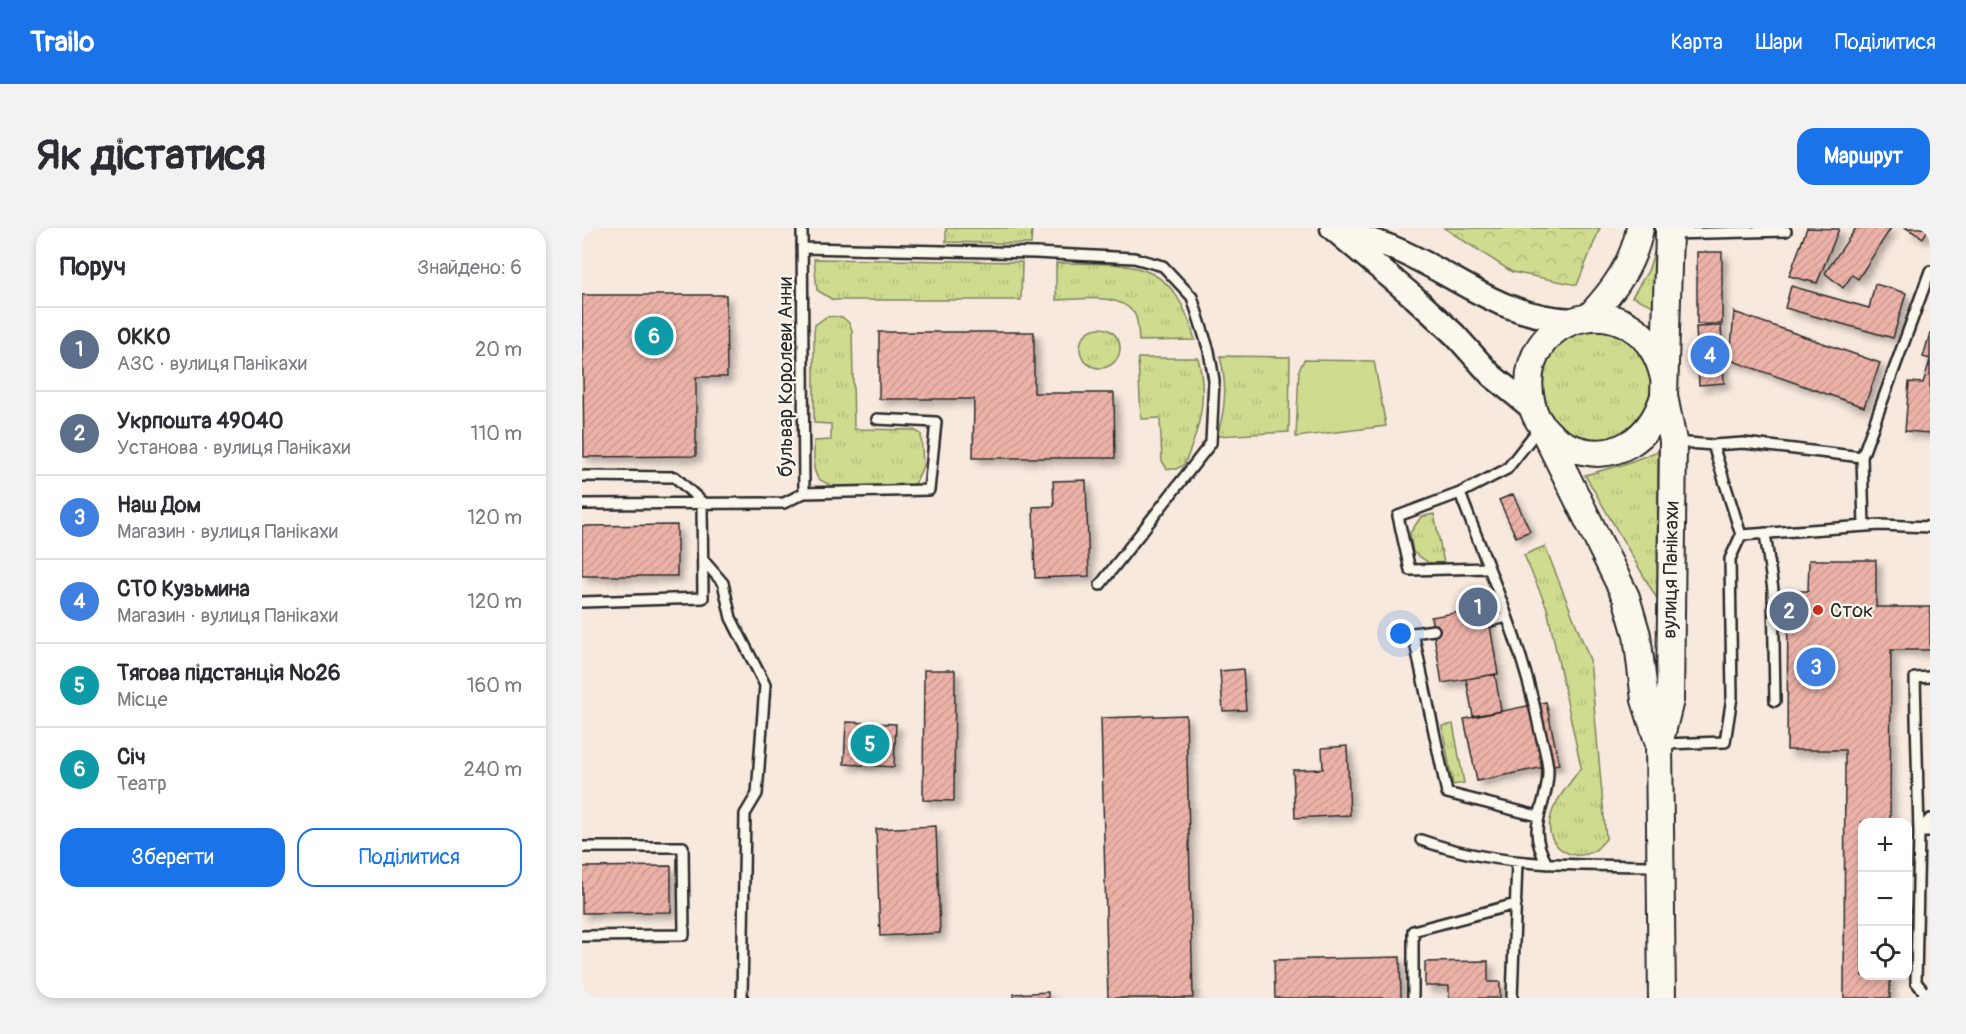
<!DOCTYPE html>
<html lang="uk">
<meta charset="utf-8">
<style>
body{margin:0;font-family:Pangolin,sans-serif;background:#f2f2f3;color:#2b2b33}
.controls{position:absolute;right:18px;bottom:18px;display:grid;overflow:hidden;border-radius:12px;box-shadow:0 3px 9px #0003}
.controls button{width:54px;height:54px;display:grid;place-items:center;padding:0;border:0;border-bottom:2px solid #e1e1e2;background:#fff;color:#2b2b33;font:30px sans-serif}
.you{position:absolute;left:819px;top:406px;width:21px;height:21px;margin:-15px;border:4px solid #fff;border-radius:50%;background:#1a73e8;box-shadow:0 0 0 9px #1a73e833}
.badge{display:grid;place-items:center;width:39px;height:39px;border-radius:50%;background:#1a73e8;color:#fff;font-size:20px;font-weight:700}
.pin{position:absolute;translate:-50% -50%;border:3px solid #fff;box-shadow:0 2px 6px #0006}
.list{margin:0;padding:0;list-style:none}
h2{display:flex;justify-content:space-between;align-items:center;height:78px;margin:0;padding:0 24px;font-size:26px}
h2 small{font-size:20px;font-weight:400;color:#7c7c81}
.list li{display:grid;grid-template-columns:39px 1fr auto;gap:18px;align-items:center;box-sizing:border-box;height:84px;padding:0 24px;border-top:2px solid #e1e1e2}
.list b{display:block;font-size:22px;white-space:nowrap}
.list p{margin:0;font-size:20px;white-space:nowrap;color:#7c7c81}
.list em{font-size:20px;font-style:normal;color:#7c7c81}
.actions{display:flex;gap:12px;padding:18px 24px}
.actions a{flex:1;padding:14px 0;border:2px solid #1a73e8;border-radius:18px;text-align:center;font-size:21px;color:#1a73e8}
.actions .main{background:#1a73e8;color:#fff}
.icon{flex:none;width:33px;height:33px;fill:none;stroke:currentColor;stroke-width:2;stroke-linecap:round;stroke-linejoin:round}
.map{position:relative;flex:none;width:1348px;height:770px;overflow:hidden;border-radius:18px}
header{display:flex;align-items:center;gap:36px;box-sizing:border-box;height:84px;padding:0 30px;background:#1a73e8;color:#fff}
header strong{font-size:28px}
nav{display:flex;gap:33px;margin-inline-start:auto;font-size:21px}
.intro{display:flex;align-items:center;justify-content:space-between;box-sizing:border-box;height:144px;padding:0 36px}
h1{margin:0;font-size:42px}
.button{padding:15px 27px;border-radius:18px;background:#1a73e8;color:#fff;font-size:21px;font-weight:700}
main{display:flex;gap:36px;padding:0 36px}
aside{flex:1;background:#fff;border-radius:18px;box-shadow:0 3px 9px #0003}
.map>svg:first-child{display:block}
</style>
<header>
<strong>Trailo</strong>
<nav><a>Карта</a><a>Шари</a><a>Поділитися</a></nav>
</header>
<div class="intro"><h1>Як дістатися</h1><a class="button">Маршрут</a></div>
<main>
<aside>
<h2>Поруч<small>Знайдено: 6</small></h2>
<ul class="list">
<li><span class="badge" style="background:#5c6f8a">1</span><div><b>ОККО</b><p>АЗС · вулиця Панікахи</p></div><em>20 m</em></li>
<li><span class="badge" style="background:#5c6f8a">2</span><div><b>Укрпошта 49040</b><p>Установа · вулиця Панікахи</p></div><em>110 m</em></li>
<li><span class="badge" style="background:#3f7fe0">3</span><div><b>Наш Дом</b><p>Магазин · вулиця Панікахи</p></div><em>120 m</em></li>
<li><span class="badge" style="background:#3f7fe0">4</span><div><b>СТО Кузьмина</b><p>Магазин · вулиця Панікахи</p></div><em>120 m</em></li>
<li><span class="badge" style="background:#0f9aa8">5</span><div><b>Тягова пiдстанцiя №26</b><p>Місце</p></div><em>160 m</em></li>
<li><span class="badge" style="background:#0f9aa8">6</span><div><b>Січ</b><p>Театр</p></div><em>240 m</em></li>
</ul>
<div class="actions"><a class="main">Зберегти</a><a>Поділитися</a></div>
</aside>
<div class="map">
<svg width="1348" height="770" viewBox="0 0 1348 770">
<defs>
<pattern id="grass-tufts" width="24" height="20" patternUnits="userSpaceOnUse" patternTransform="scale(1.5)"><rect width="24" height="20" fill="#cfdc8f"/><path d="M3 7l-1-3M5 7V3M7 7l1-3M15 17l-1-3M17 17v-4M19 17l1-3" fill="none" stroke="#b2bd7c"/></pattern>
<pattern id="forest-crowns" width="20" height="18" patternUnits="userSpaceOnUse" patternTransform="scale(1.5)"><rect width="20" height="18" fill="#cfdc8f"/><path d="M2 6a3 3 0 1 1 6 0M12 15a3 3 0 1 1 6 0" fill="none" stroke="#b2bd7c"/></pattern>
<pattern id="building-hatch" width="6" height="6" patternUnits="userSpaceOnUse" patternTransform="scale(1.5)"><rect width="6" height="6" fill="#ecb2a8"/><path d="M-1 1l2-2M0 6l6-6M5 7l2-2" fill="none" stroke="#cb9991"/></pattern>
<filter id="shadow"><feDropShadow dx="5.5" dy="5.5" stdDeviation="3" flood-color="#0004"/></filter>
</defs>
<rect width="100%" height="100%" fill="#f8e9de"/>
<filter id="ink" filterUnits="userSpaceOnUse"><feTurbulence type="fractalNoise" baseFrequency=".0167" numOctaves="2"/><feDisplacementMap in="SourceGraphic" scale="12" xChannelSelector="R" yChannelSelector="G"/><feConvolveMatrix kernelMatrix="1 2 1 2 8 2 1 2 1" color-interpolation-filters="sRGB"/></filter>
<g filter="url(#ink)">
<!-- grass -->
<path fill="url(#grass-tufts)" stroke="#7d845d" stroke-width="1.5" d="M364 0H450L449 16 364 14Z
M1075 16 1074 79 1050 69 1066 43Z
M232 31 440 34 439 72H251L235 62Z
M474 35C548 37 590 27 613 112L557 113C556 105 557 92 552 85 536 64 496 72 474 72Z
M244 89C258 87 266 89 270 102L272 201 332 202 339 206 341 238 333 256 327 259 250 258 236 251 232 241V213L249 212V196L232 195V103L233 97Z
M498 120a20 20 0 1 1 40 0a20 20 0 1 1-40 0Z
M959 156a55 55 0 1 1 110 0a55 55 0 1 1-110 0Z
M638 128 708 129 707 204 635 208C644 180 645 156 638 128Z
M556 130H616C626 169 618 201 602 237L594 241H585L580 233 578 190 559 191Z
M1076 223 1075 371 1003 247 1040 237Z
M852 286 862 335H847L831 324 828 305 839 289Z
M963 318 1008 432 1024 611C1020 615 1015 622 1010 624 988 635 963 616 968 592 971 573 989 555 999 539L965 380 942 327Z
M871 496 882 555 871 557 860 498Z"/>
<!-- forest -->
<path fill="url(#forest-crowns)" stroke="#7d845d" stroke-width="1.5" d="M862 0H1018L995 57 930 44Z"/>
<!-- park -->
<path fill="#cfdc8f" stroke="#7d845d" stroke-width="1.5" d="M722 132 792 133 804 198 714 209 717 142Z"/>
<!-- building -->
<path fill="url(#building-hatch)" stroke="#2b2b2b" stroke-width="1.5" filter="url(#shadow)" d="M1225 0 1257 1 1235 55 1207 48Z
M1274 0H1309L1276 51 1270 47 1261 60 1243 45Z
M1324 0H1347L1341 10Z
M1115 24H1140V96H1115Z
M1293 56 1324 65 1311 110 1203 80 1209 58 1287 80Z
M0 67H144L145 149H114V228L2 229Z
M1152 84 1298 135 1282 179 1148 132Z
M1139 98 1142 155 1117 157 1114 99Z
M297 104H452V165H532L533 230H391L392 171H297Z
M1348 105V131L1341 129Z
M1348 132V205L1323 203 1327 154 1341 155Z
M504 252 507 348 453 350 451 279 472 278 471 253Z
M931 266 948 303 934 309 917 272Z
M95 297V348H0V298Z
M1227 332H1294V379H1348V422H1309L1308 594H1280V748H1308V770H1262L1263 522H1205L1206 363H1226Z
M905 379 916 446 860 455 849 389Z
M661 441 664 482 641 483 638 443Z
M342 442H373L372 573 341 572Z
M913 446 919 483 891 488 884 451Z
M964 474 977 536 895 553 882 491Z
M604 487 611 770H526L519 490Z
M264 494 314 496 312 539 262 536Z
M765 518 768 587 713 590 711 542 741 541 740 520Z
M354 598 358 705 298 708 294 601Z
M89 638V684L0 685V639Z
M818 729 819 770H693L692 732Z
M906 733V754H918V770H867V758H843V734Z
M466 764V770H432V766Z"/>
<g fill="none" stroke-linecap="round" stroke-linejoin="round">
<!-- service casing -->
<g stroke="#2b2b2b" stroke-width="14">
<path id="service" d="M1090 6 1204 3
M220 20 453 25 552 30 581 38 610 69 627 123 632 152 629 215 518 357
M958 199 925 241 878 265C907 342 941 419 957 499 960 513 966 530 966 544 966 582 942 595 965 636
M1093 214 1131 217 1162 215 1280 229
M0 248 93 249 120 274
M222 265 347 262 354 194 295 191
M878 265 816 288 828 342 907 340
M0 276 202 275 222 265 220 0
M1282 298 1280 229 1348 43
M1183 305 1191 362 1193 473
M1159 307 1298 297 1348 299
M122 333 141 355 149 390 183 457 175 566 163 586 160 770
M0 374 121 370 120 274
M908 393 925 389
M852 402 831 405 865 565 956 588
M1348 449 1333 450 1337 604H1348
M1080 516 1143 514 1150 469 1148 331 1159 307 1131 217
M839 612C918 640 993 637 1076 638
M0 619H101L102 707 0 708
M831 770V703L934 676
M930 770 935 634
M1347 770 1334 754 1337 604 1348 591"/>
</g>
<!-- tertiary casing -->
<g stroke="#2b2b2b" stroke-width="27">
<path id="tertiary" d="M750 0 833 70 873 107 909 147 951 181
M760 4C777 9 794 13 809 19 876 46 914 89 992 92"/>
</g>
<!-- secondary casing -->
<g stroke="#2b2b2b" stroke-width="30">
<path id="secondary" d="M1007 89C1032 62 1051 37 1058 0
M1082 150C1059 49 927 84 950 177 954 195 970 212 988 219 1033 237 1069 210 1082 168L1087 6V0
M962 203 1044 369 1055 407 1063 472 1077 516
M1080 770 1077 516 1088 472 1091 213 1082 168"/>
</g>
<!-- service -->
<use href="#service" stroke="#fbf7ec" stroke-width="9"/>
<!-- tertiary -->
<use href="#tertiary" stroke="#fbf7ec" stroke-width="22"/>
<!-- secondary -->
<use href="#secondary" stroke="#fbf7ec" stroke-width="26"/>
</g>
</g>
<!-- markers -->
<circle fill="#c8321e" stroke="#fbf7ec" stroke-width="2" cx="1236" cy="382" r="6"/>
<g text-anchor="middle" stroke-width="4.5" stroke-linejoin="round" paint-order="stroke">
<!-- street labels -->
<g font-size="20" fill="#2b2b2b" stroke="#fbf7ec">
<text transform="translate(203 149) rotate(-90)" y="7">бульвар Королеви Анни</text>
<text transform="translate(1088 342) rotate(-89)" y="7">вулиця Панікахи</text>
</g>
<!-- poi labels -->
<g font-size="20" fill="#2b2b2b" stroke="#fbf7ec" text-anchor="start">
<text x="1248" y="389">Сток</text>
</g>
</g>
</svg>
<div class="controls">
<button>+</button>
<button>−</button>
<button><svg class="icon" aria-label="locate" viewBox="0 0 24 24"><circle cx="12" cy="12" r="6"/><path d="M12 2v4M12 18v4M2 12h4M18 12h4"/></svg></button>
</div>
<div class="you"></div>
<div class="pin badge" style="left:896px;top:379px;background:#5c6f8a">1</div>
<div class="pin badge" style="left:1207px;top:383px;background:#5c6f8a">2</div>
<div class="pin badge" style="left:1234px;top:439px;background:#3f7fe0">3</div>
<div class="pin badge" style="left:1128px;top:127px;background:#3f7fe0">4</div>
<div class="pin badge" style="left:288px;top:516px;background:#0f9aa8">5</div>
<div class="pin badge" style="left:72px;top:108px;background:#0f9aa8">6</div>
</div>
</main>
